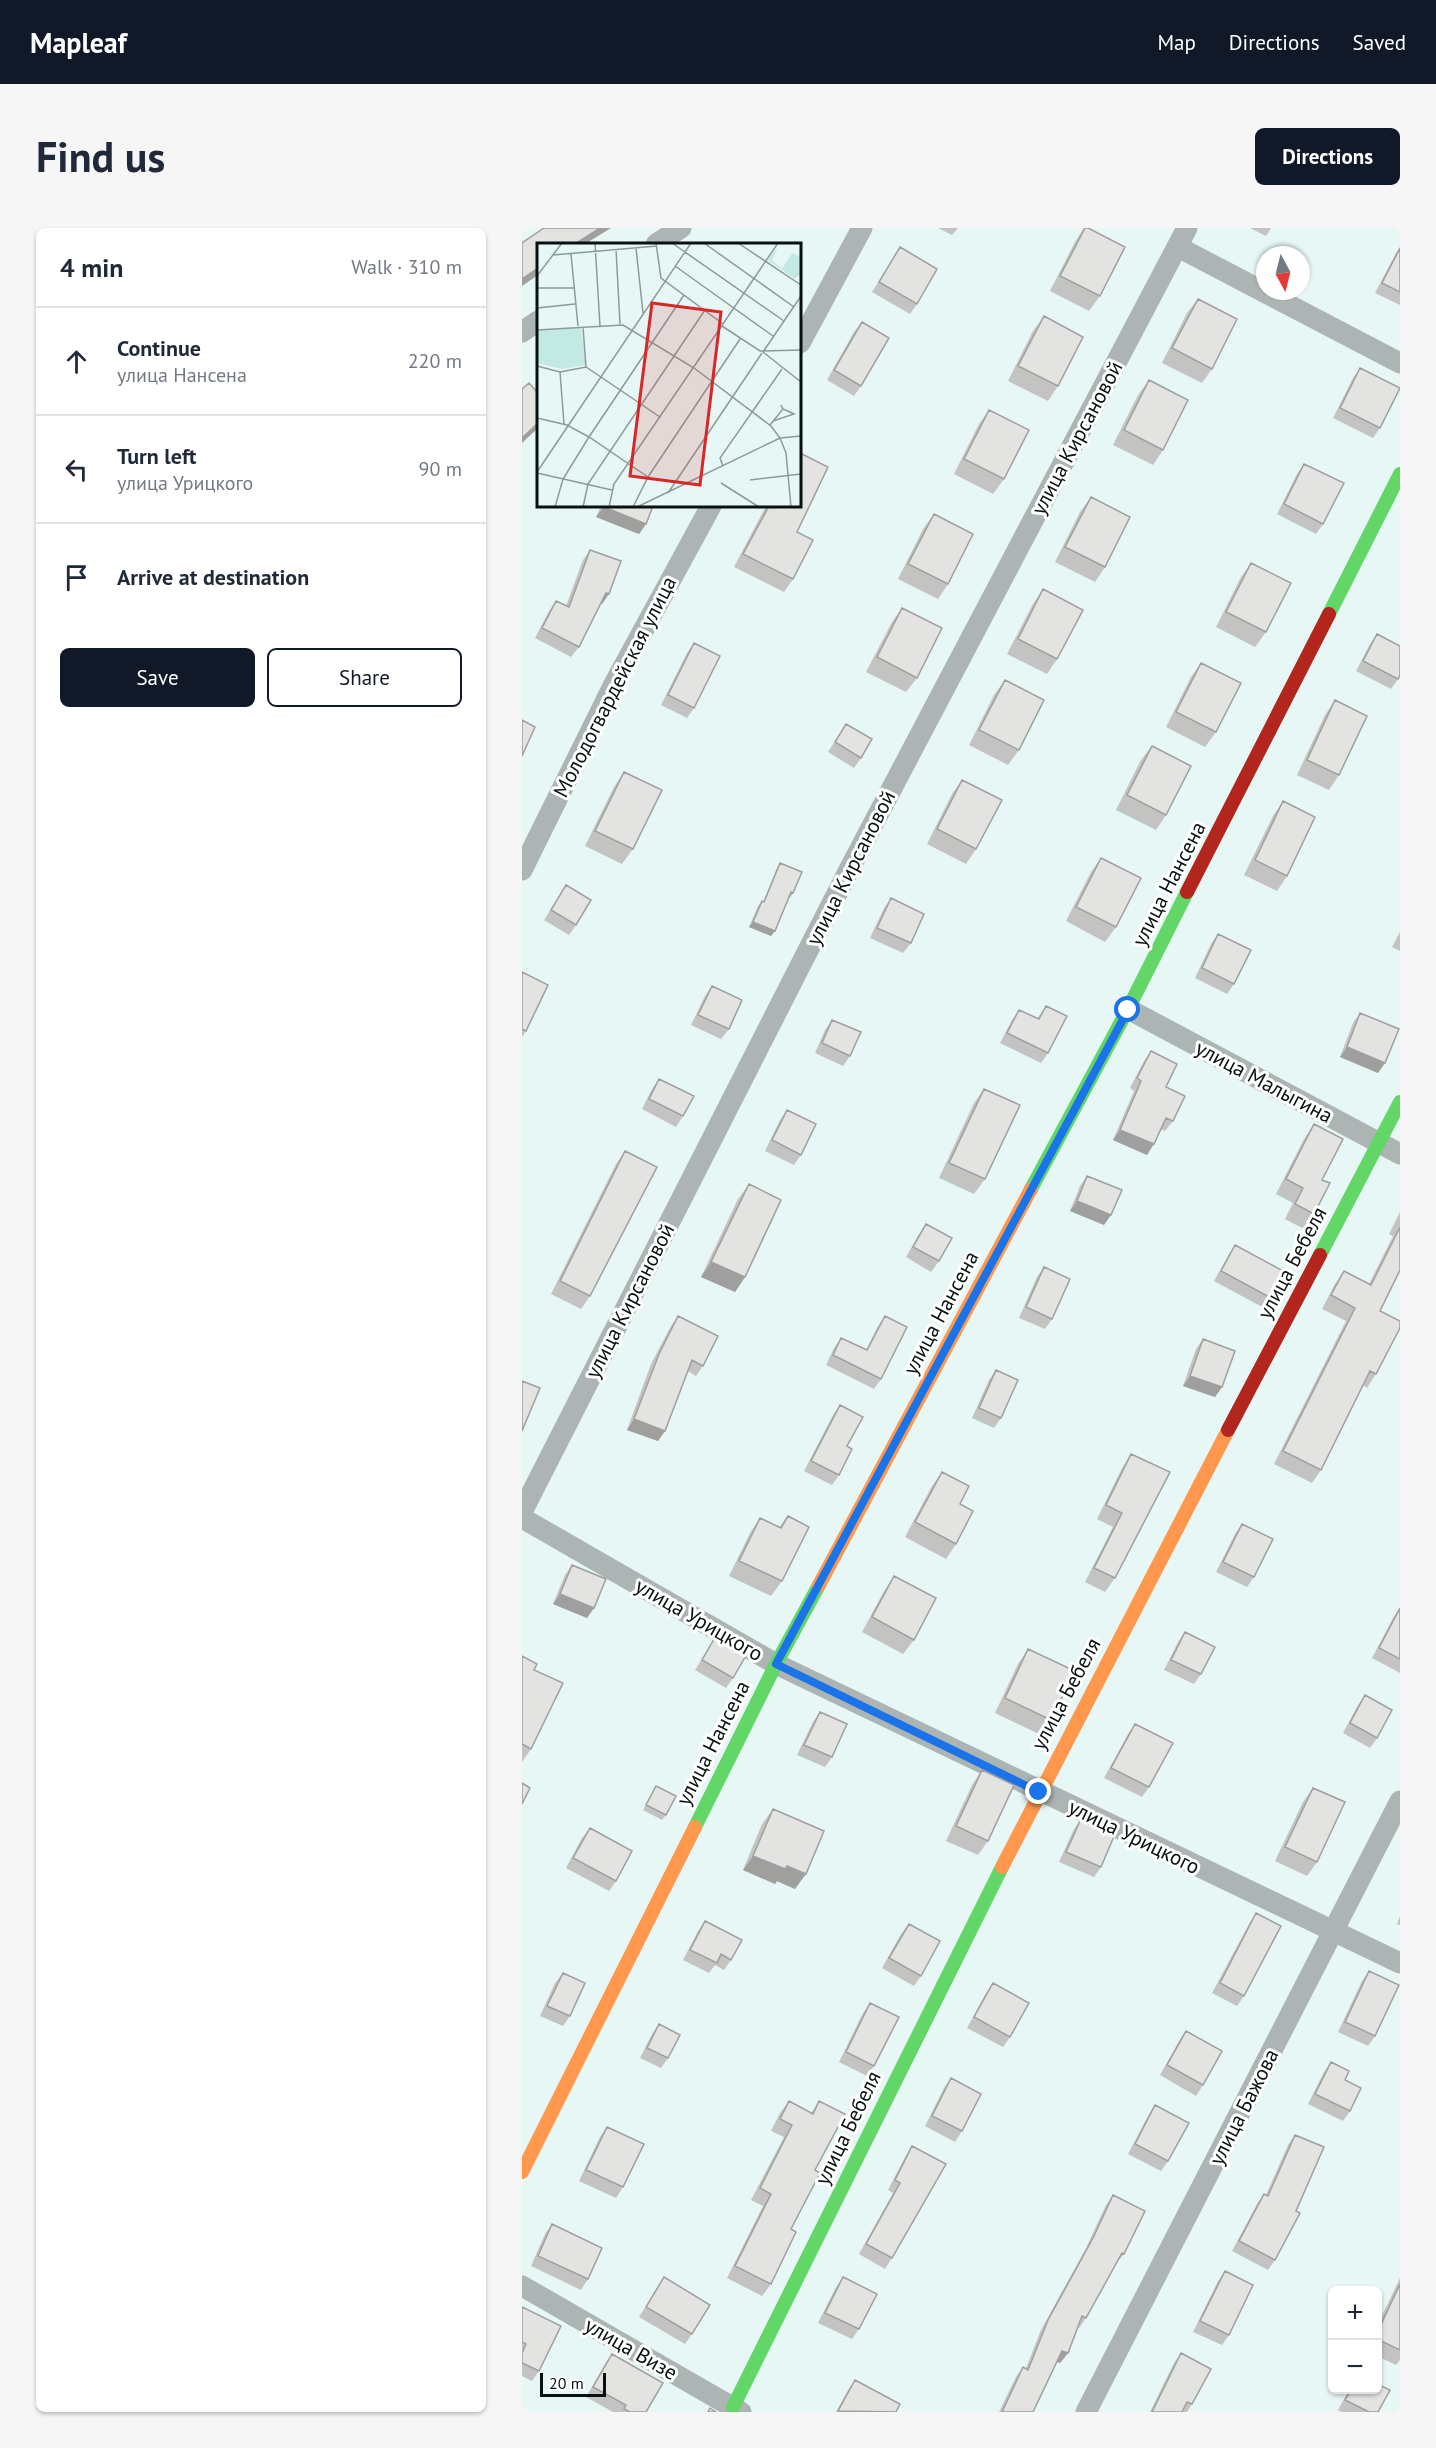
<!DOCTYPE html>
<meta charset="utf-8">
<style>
body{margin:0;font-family:"PT Sans",sans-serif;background:#f6f6f7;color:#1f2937}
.controls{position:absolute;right:18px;bottom:18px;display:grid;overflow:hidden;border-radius:9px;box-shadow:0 2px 4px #0004}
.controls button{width:54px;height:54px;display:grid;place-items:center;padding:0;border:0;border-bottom:2px solid #e0e1e3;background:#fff;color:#1f2937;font:30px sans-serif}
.compass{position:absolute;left:734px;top:18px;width:54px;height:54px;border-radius:50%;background:#fff;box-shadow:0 2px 4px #0004;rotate:173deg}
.scale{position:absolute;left:18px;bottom:15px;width:66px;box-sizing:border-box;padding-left:6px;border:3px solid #061110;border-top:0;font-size:16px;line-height:21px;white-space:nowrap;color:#061110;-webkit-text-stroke:4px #fff;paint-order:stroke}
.stop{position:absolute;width:18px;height:18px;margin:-14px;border:4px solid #1a73e8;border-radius:50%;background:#fff}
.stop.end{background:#1a73e8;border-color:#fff;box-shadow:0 2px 6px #0008}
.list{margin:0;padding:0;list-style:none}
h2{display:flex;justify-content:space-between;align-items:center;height:78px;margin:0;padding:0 24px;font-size:26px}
h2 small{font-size:20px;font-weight:400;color:#747a83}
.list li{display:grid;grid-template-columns:39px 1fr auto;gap:18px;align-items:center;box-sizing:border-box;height:108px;padding:0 24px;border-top:2px solid #e0e1e3}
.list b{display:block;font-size:22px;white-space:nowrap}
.list p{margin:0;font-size:20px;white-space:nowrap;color:#747a83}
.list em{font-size:20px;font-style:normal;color:#747a83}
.actions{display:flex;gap:12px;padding:18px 24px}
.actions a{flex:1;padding:14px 0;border:2px solid #111827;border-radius:9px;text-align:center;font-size:21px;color:#111827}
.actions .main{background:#111827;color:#fff}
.icon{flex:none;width:33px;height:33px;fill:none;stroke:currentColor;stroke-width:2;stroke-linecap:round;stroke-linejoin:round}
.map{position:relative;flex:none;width:878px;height:2184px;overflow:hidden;border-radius:9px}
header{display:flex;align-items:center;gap:36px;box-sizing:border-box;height:84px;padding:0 30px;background:#111827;color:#fff}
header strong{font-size:28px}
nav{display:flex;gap:33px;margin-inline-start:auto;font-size:21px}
.intro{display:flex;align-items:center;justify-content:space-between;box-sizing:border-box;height:144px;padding:0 36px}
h1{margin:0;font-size:42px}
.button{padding:15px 27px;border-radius:9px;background:#111827;color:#fff;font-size:21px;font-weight:700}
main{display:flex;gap:36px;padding:0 36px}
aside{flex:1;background:#fff;border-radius:9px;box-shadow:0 2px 4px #0004}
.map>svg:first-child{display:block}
</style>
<header>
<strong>Mapleaf</strong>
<nav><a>Map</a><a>Directions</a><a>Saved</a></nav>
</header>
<div class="intro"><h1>Find us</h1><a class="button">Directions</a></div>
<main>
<aside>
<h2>4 min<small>Walk · 310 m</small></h2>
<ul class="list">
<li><svg class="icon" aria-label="ahead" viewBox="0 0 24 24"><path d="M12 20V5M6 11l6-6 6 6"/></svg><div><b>Continue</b><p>улица Нансена</p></div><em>220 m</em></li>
<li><svg class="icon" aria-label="left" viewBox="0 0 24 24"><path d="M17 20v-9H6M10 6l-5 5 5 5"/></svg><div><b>Turn left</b><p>улица Урицкого</p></div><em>90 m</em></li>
<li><svg class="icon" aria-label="arrive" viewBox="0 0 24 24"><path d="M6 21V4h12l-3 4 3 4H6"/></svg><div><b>Arrive at destination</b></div></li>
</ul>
<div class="actions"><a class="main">Save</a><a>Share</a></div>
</aside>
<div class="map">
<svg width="878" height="2184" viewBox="0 0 878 2184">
<rect width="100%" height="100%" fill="#e6f7f5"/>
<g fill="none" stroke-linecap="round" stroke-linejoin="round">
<!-- street -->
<path stroke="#acb5b4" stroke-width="21" d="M134 16 159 0
M656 19 878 135
M0 104 16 93
M278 115 340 0
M0 642 92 456 189 278
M606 781 878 926
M0 1284 330 636 665 0
M0 1290 254 1436 878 1735
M0 2058 219 2184
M564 2184 878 1573"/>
<!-- fast -->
<path stroke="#63d668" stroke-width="14" d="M807 386 878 246
M509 961 606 781 665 664
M798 1027 878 874
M173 1599 254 1436 297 1357
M211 2179 480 1639"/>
<!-- slow -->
<path stroke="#ff974d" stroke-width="14" d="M297 1357 509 961
M480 1639 706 1202
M0 1944 173 1599"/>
<!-- jam -->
<path stroke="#b3261e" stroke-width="14" d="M665 664 807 386
M706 1202 798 1027"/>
</g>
<!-- wall -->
<path fill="#c3c3c2" d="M416 0H436L430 7Z
M562 0 578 68 567 83 528 63 553 14Z
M728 0H749L744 8Z
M378 19 395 76 388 86 350 64Z
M878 19V77L853 65 874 25Z
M676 71 690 141 680 155 640 135 665 85Z
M522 88 536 158 526 173 486 153 511 103Z
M340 94 339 158 332 168 305 152 332 104Z
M838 140 858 200 851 210 811 190 831 150Z
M627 152 641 222 631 237 591 217 616 167Z
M467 182 482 251 471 266 432 246 457 196Z
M782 236 801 296 794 306 755 286 775 246Z
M569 269 583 339 573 354 533 334 558 284Z
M79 278H131L124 296 117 306 74 289Z
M244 278H278L271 351 262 364 212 339Z
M412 286 426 356 416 371 376 351 401 301Z
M68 322 80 376H78L57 419 49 429 13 410 27 383 34 373 44 378 61 332Z
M729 335 744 404 733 419 694 399 719 349Z
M521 361 535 431 525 446 485 426 511 376Z
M380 380 395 450 384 464 344 444 370 394Z
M855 406 876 451 869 461 834 443 848 416Z
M172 415V480L165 490 139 477 165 425Z
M679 435 694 504 683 519 644 499 669 449Z
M483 452 497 522 486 537 447 517 472 467Z
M813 472 817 547 807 562 775 547 803 487Z
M324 496 339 530 332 540 306 524Z
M630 518 644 587 634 602 594 582 619 532Z
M102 544 111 621 100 636 63 618 92 559Z
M440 552 454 621 444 636 405 616 430 566Z
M761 573 765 648 755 663 722 647 751 588Z
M579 630 594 699 583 714 544 693 569 644Z
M258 635 271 665 268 670H267L253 703 249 708 227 699 236 678 240 673 241 674 255 640Z
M44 657 54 697 47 707 22 692Z
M369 670 389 715 381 725 348 710 362 680Z
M878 704V723L870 719Z
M696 706 712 756 705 766 673 750 689 716Z
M0 744 4 803 0 809Z
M190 758 207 801 199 811 169 797 183 768Z
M524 778 526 825 519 835 478 815 490 792 497 782 515 791Z
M838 785 856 845 818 829 831 795Z
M310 792 328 828 321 838 293 825 303 802Z
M629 823 644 859 651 893 643 903 639 901 625 927 591 912 612 863 608 860 622 833Z
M137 851 161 888 154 899 120 881 130 861Z
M462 861 463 951 452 966 417 950 452 875Z
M265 882 279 927 272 937 243 923 258 892Z
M792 896 800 952 792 986 782 1001 763 991 771 975 754 966 782 911Z
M103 923 68 1068 59 1081 29 1066 94 936Z
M565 948 582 997 548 983 558 958Z
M227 956 223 1049 213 1064 179 1049 216 971Z
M878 984V1042L858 1083 854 1146 845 1160 841 1157 799 1242 790 1255 752 1236 824 1093 800 1081 813 1056 822 1043 847 1056 871 1008 867 1006Z
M404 996 417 1033 409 1044 384 1029 397 1006Z
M713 1017 749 1070 742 1080 692 1053 706 1028Z
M522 1039 530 1091 523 1101 497 1090 515 1049Z
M156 1088 181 1138 174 1148 166 1143 143 1203 136 1213 105 1202 129 1136 149 1098Z
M363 1088 359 1151 352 1161 304 1137 312 1120 319 1110 344 1122 356 1098Z
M681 1111 700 1159 693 1169 661 1158 674 1121Z
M474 1142 479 1190 472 1200 450 1190 467 1152Z
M318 1177 325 1218 317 1247 310 1257 282 1243 311 1187Z
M609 1226 593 1350 583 1364 563 1354 591 1299 575 1291 600 1240Z
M420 1244 438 1276 434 1316 424 1331 383 1309 410 1258Z
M265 1288 260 1353 249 1368 207 1348 228 1305 238 1290 258 1299Z
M720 1296 732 1349 725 1359 694 1344 713 1306Z
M50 1337 72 1380 65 1390 31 1376 43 1347Z
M372 1348 392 1412 381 1426 340 1404 362 1363Z
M878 1380V1445L850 1430 872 1388Z
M663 1404 679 1446 672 1456 642 1442 656 1414Z
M195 1406 211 1450 204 1460 173 1442Z
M506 1421 529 1492 519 1507 473 1485 496 1436Z
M0 1428 12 1442 9 1521 0 1534Z
M843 1467 855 1510 848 1520 821 1505 836 1477Z
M298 1484 310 1529 303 1539 275 1527 291 1494Z
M613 1496 627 1559 620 1569 582 1550 606 1506Z
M460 1542 466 1613 456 1627 424 1613 450 1557Z
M134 1558 144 1587 140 1592 121 1582Z
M791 1560 795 1634 785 1648 753 1633 781 1574Z
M251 1581 273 1661 255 1653 253 1656 221 1642 240 1596Z
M559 1591 579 1639 572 1649 537 1634 552 1601Z
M68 1600 94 1653 87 1663 44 1640 60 1610Z
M734 1685 722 1768 715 1778 690 1765 727 1696Z
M878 1688V1697L875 1696Z
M183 1693 209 1732 202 1742 193 1737 187 1745 161 1732 176 1703Z
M387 1696 399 1748 392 1758 360 1740 379 1706Z
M847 1743 853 1808 846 1818 816 1804 840 1753Z
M41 1745 48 1788 41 1798 18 1788 33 1755Z
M471 1755 488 1809 481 1819 445 1800 464 1765Z
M348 1775 352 1838 345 1848 317 1834 341 1785Z
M137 1796 146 1830 139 1840 118 1830 130 1806Z
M664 1803 681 1857 674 1868 638 1847 657 1813Z
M809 1834 823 1852 828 1883 821 1893 786 1876 802 1844Z
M429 1850 440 1903 433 1914 403 1898 422 1860Z
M267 1873 289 1885 297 1873 293 1942 269 2001 249 2056 240 2068 205 2050 241 1978 229 1972 262 1909 249 1903 258 1885Z
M633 1877 646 1933 639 1943 606 1926 626 1888Z
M85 1899 101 1959 94 1970 57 1953 78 1909Z
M773 1907 753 2032 746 2042 710 2023 735 1976 742 1966 744 1967 766 1917Z
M390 1918 370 2030 363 2041 337 2026 371 1965 366 1962 383 1929Z
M591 1967 602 2026 594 2035 564 2090 557 2100 556 2099 546 2125 538 2135 535 2134 511 2184H477L494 2149 501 2139 504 2140 519 2102 564 2020 584 1977Z
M30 1996 66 2051 59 2062 9 2038 23 2006Z
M703 2043 707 2107 700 2117 671 2104 696 2053Z
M142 2049 170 2106 163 2116 117 2089Z
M321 2049 337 2101 330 2111 296 2095 314 2059Z
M878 2050V2132L874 2137 855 2128V2098Z
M0 2079 17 2143 10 2153 0 2148Z
M659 2125 670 2176 665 2184H628L652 2135Z
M90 2126 124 2184H91L64 2169 83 2136Z
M333 2152 374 2184H314L326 2162Z
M827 2162H855L856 2184H820L816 2182Z"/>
<!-- shaded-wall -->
<path fill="#9f9f9e" d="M78 0H89L63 16H53Z
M16 40V47L0 58V51Z
M16 195V200L0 215V210Z
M82 279 124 296 117 306 74 289Z
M84 365 87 366 80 376 76 375Z
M231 694 253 703 249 708 227 699Z
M825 819 863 835 856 845 818 829Z
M598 902 632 916 625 927 591 912Z
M555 973 589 987 582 997 548 983Z
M189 1034 223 1049 213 1064 179 1049Z
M668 1148 700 1159 693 1169 661 1158Z
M112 1191 143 1203 136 1213 105 1202Z
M38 1366 72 1380 65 1390 31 1376Z
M231 1628 265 1638 284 1646 273 1661 255 1653 253 1656 221 1642Z
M540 2123 546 2125 538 2135 533 2133Z"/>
<!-- building -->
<path fill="#e3e3e1" stroke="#9f9f9e" stroke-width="1.5" d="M22 0H78L53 16H16V40L0 51V15Z
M563 0H566L603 19 578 68 538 48Z
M378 19 415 41 395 76 357 54Z
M878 20V64L860 55Z
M676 71 715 91 690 141 650 120Z
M522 88 561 109 536 158 496 138Z
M340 94 367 110 339 158 312 142Z
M838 140 878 160 858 200 818 180Z
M627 152 666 172 641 222 602 202Z
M7 155 16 165V195L0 210V161Z
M467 182 507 202 482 251 442 231Z
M278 225 306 239 275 304 291 312 271 351 221 326 247 278H278Z
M782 236 822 255 801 296 762 276Z
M569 269 608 289 583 339 543 319Z
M82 278H131L124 296 82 279Z
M412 286 451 306 426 356 386 336Z
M68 322 99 333 87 366 84 365 57 419 20 400 34 373 47 379Z
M729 335 769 355 744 404 704 384Z
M521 361 561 382 535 431 496 411Z
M380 380 420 400 395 450 355 429Z
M855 406 878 418V447L876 451 841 433Z
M172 415 198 428 172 480 146 467Z
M679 435 719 455 694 504 654 484Z
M483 452 522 472 497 522 457 502Z
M813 472 845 488 817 547 785 532Z
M0 492 13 499 0 528Z
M324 496 350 511 339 530 313 514Z
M630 518 669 538 644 587 605 567Z
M102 544 140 562 111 621 73 603Z
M440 552 480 572 454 621 415 601Z
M761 573 793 589 765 648 733 632Z
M579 630 619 650 594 699 554 679Z
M258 635 280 644 271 665 269 664 253 703 231 694 240 673 242 674Z
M44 657 69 672 54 697 29 682Z
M369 670 402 686 389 715 355 700Z
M696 706 729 722 712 756 680 740Z
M0 744 26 757 4 803 0 801Z
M190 758 220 772 207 801 176 787Z
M524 778 545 788 526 825 485 805 497 782 517 791Z
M838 785 877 801 863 835 825 819Z
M310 792 339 804 328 828 300 815Z
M629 823 655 836 644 859 663 868 651 893 644 890 632 916 598 902 619 853 615 850Z
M137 851 172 868 161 888 127 871Z
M462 861 498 877 463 951 427 935Z
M265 882 294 896 279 927 250 912Z
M792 896 821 911 800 952 808 955 792 986 773 976 781 960 764 951Z
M103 923 135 939 68 1068 38 1053Z
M565 948 600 962 589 987 555 973Z
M227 956 259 972 223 1049 189 1034Z
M404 996 430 1010 417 1033 391 1019Z
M878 999V1042L858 1083 878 1093V1100L854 1146 848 1143 799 1242 761 1223 833 1080 809 1067 822 1043 849 1057Z
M713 1017 763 1044 749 1070 699 1043Z
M522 1039 548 1051 530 1091 504 1079Z
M156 1088 196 1108 181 1138 170 1132 143 1203 112 1191 137 1126Z
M363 1088 385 1099 359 1151 311 1127 319 1110 345 1122Z
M681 1111 713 1123 700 1159 668 1148Z
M474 1142 496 1152 479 1190 457 1180Z
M0 1153 18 1160 0 1203Z
M318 1177 341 1189 325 1218 330 1221 317 1247 289 1233Z
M609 1226 648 1244 593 1350 572 1340 600 1285 584 1277Z
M420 1244 447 1258 438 1276 451 1283 434 1316 393 1294Z
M266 1288 287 1299 260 1353 217 1333 238 1290 259 1300Z
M720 1296 751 1311 732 1349 701 1334Z
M50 1337 84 1351 72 1380 38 1366Z
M372 1348 414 1370 392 1412 350 1389Z
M878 1380V1431L857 1420Z
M663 1404 693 1419 679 1446 649 1432Z
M195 1406 226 1424 211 1450 180 1432Z
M506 1421 553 1443 529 1492 483 1470Z
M0 1428 15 1436 12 1442 41 1455 9 1521 0 1516Z
M843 1467 870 1482 855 1510 828 1495Z
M298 1484 325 1496 310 1529 282 1517Z
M613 1496 651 1515 627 1559 589 1540Z
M460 1542 492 1557 466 1613 434 1598Z
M0 1555 8 1560 0 1576Z
M134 1558 154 1568 144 1587 124 1577Z
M791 1560 823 1574 795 1634 763 1619Z
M251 1581 302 1603 284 1646 265 1638 263 1641 231 1628Z
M559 1591 593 1606 579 1639 544 1624Z
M68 1600 110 1623 94 1653 51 1630Z
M734 1685 759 1698 722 1768 698 1755Z
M183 1693 220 1712 209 1732 199 1726 195 1735 168 1722Z
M387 1696 418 1713 399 1748 367 1730Z
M847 1743 877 1757 853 1808 823 1794Z
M41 1745 63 1755 48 1788 25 1778Z
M471 1755 507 1775 488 1809 452 1789Z
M348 1775 377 1789 352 1838 324 1824Z
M137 1796 158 1807 146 1830 125 1820Z
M664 1803 700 1823 681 1857 645 1837Z
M809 1834 827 1843 823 1852 839 1860 828 1883 793 1866Z
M429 1850 459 1866 440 1903 410 1888Z
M267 1873 291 1886 297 1873 323 1886 293 1942 298 1945 269 2001 274 2004 249 2056 213 2038 249 1966 238 1960 270 1897 258 1891Z
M633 1877 667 1895 646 1933 613 1916Z
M85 1899 122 1916 101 1959 64 1942Z
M773 1907 802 1919 774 1983 778 1985 753 2032 717 2013 742 1966 746 1968Z
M390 1918 424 1936 370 2030 344 2016 378 1955 373 1952Z
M591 1967 623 1983 602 2026 600 2025 564 2090 560 2088 546 2125 540 2123 511 2184H480L501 2139 506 2142 526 2092 571 2010Z
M30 1996 80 2020 66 2051 16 2028Z
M703 2043 731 2057 707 2107 678 2093Z
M142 2049 188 2077 170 2106 124 2079Z
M321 2049 355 2066 337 2101 303 2085Z
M878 2056V2122L855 2111V2105Z
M0 2079 39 2098 17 2143 0 2135V2125L4 2116 0 2114Z
M659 2125 689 2141 670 2176 665 2174 660 2184H630Z
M90 2126 141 2155 124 2184H108L102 2181 104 2177 71 2159Z
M333 2152 378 2176 374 2184 316 2183Z
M855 2156 868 2162 856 2184H847L823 2172 829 2162H855Z
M188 2180 194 2184H186Z"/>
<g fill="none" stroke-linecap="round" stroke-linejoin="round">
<!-- route -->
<path stroke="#1a73e8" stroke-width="8" d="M517 1564 254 1436 606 782"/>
</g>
<g text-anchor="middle" stroke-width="6" stroke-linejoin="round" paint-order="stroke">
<!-- street labels -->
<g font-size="21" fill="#061110" stroke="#fff">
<text transform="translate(555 210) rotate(-62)" y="7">улица Кирсановой</text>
<text transform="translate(93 459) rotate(-63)" y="7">Молодогвардейская улица</text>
<text transform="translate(329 640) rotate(-63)" y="7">улица Кирсановой</text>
<text transform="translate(647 656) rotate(-63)" y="7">улица Нансена</text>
<text transform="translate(742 854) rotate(28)" y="7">улица Малыгина</text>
<text transform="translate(770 1035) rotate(-62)" y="7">улица Бебеля</text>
<text transform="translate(108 1073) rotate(-63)" y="7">улица Кирсановой</text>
<text transform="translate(419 1085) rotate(-62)" y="7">улица Нансена</text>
<text transform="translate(177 1392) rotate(30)" y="7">улица Урицкого</text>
<text transform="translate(544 1466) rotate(-62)" y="7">улица Бебеля</text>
<text transform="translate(191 1515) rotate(-63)" y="7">улица Нансена</text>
<text transform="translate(612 1609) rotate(26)" y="7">улица Урицкого</text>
<text transform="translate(722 1879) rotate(-63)" y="7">улица Бажова</text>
<text transform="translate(326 1900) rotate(-64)" y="7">улица Бебеля</text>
<text transform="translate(109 2121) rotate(30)" y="7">улица Визе</text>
</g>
</g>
<!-- overview -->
<g transform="translate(15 15)">
<rect width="264" height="264" fill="#e6f7f5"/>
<path d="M241 4 235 17 245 26 255 10 264 14V30L258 36 231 17ZM44 84 49 122 25 126 0 120V87Z" fill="#c2e9e3"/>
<path fill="none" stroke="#8c9b99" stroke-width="1.5" d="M58 0 63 83M119 0 124 35 186 81M135 0 247 78M167 0 257 64M201 0 264 42M99 5 106 70M79 6 83 81M34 11 41 83M16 12 120 3M138 23 236 93M0 33 25 0M0 45H37M0 65 38 61M185 83 223 108 264 107M46 84 49 124M0 87 86 82 157 125 234 183 243 195 249 210 254 264M226 109 264 53M226 109 264 139M0 123 23 129 49 124 123 174M23 129 27 181M0 175 30 182 52 194 111 234M236 178 257 171 246 166M233 182 246 166 244 162M186 223 183 215 245 126M0 229 154 0M0 230 75 247M213 237 264 231M184 240 222 264M131 250 225 110M18 264 26 236 52 194 147 52M46 264 51 241 168 67M72 264 77 241 241 0M96 264 111 234 203 96M100 264 243 195 264 193"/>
<path fill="#d62828" fill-opacity="0.15" stroke="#d62828" stroke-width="3" d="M115 60 184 69 163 242 93 233Z"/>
<rect width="264" height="264" fill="none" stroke="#061110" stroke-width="3"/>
</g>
</svg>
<div class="controls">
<button>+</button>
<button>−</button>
</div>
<svg class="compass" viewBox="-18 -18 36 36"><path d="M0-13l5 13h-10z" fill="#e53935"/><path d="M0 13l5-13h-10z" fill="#747a83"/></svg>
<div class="scale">20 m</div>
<div class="stop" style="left:606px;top:782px"></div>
<div class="stop end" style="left:517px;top:1564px"></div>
</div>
</main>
